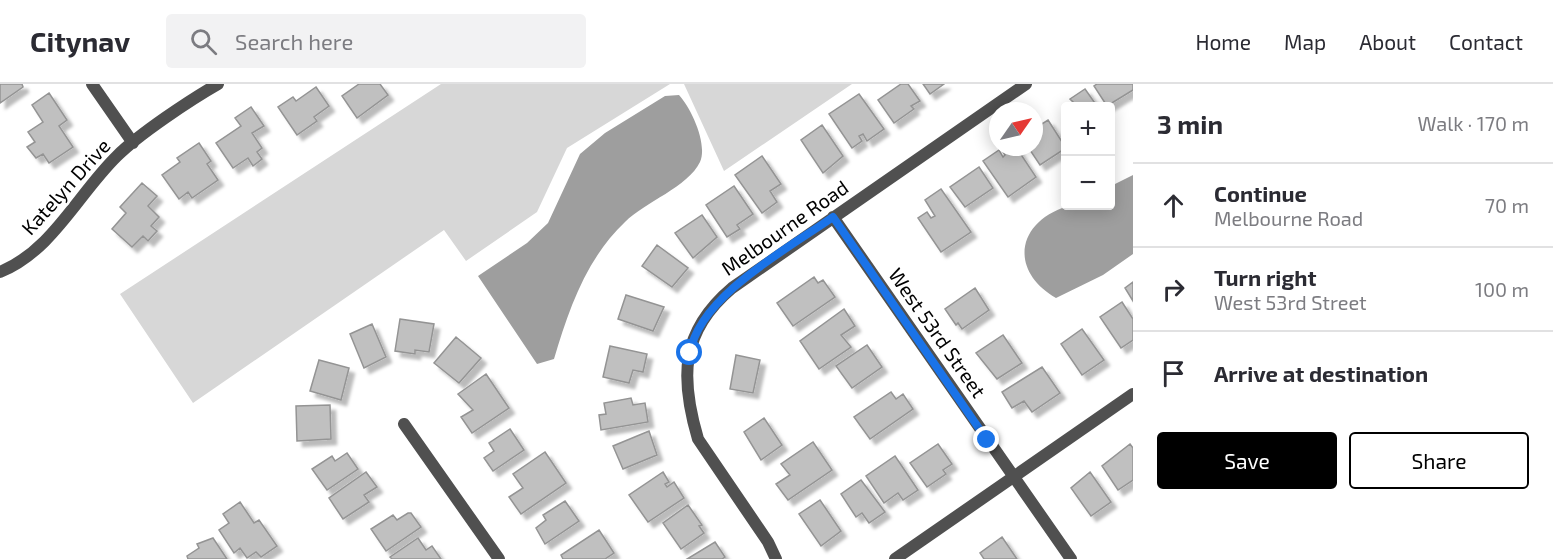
<!DOCTYPE html>
<meta charset="utf-8">
<style>
body{margin:0;font-family:"Exo 2",sans-serif;background:#f2f2f3;color:#2b2b33}
.controls{position:absolute;right:18px;top:18px;display:grid;overflow:hidden;border-radius:6px;box-shadow:0 3px 15px #0003}
.controls button{width:54px;height:54px;display:grid;place-items:center;padding:0;border:0;border-bottom:2px solid #e1e1e2;background:#fff;color:#2b2b33;font:30px sans-serif}
.compass{position:absolute;left:989px;top:18px;width:54px;height:54px;border-radius:50%;background:#fff;box-shadow:0 3px 15px #0003;rotate:56deg}
.stop{position:absolute;width:18px;height:18px;margin:-14px;border:4px solid #1a73e8;border-radius:50%;background:#fff}
.stop.end{background:#1a73e8;border-color:#fff;box-shadow:0 2px 6px #0008}
.list{margin:0;padding:0;list-style:none}
h2{display:flex;justify-content:space-between;align-items:center;height:78px;margin:0;padding:0 24px;font-size:26px}
h2 small{font-size:20px;font-weight:400;color:#7c7c81}
.list li{display:grid;grid-template-columns:39px 1fr auto;gap:18px;align-items:center;box-sizing:border-box;height:84px;padding:0 24px;border-top:2px solid #e1e1e2}
.list b{display:block;font-size:22px;white-space:nowrap}
.list p{margin:0;font-size:20px;white-space:nowrap;color:#7c7c81}
.list em{font-size:20px;font-style:normal;color:#7c7c81}
.actions{display:flex;gap:12px;padding:18px 24px}
.actions a{flex:1;padding:14px 0;border:2px solid #000;border-radius:6px;text-align:center;font-size:21px;color:#000}
.actions .main{background:#000;color:#fff}
.icon{flex:none;width:33px;height:33px;fill:none;stroke:currentColor;stroke-width:2;stroke-linecap:round;stroke-linejoin:round}
.map{position:relative;flex:none;width:1133px;height:475px;overflow:hidden}
header{display:flex;align-items:center;gap:36px;box-sizing:border-box;height:84px;padding:0 30px;background:#fff;border-bottom:2px solid #e1e1e2}
header strong{font-size:28px}
nav{display:flex;gap:33px;margin-inline-start:auto;font-size:21px}
.search{width:420px;height:54px;background:#f2f2f3;display:flex;align-items:center;gap:15px;box-sizing:border-box;padding:0 21px;border-radius:6px;color:#7c7c81;font-size:22px}
main{display:flex}
aside{flex:1;background:#fff}
.map>svg:first-child{display:block}
</style>
<header>
<strong>Citynav</strong>
<div class="search"><svg class="icon" aria-label="search" viewBox="0 0 24 24"><circle cx="10" cy="10" r="6"/><path d="M15 15l6 6"/></svg>Search here</div>
<nav><a>Home</a><a>Map</a><a>About</a><a>Contact</a></nav>
</header>
<main>
<div class="map">
<svg width="1133" height="475" viewBox="0 0 1133 475">
<defs>
<filter id="shadow"><feDropShadow dx="5.5" dy="5.5" stdDeviation="1.5" flood-color="#0004"/></filter>
</defs>
<rect width="100%" height="100%" fill="#fff"/>
<!-- green -->
<path fill="#d7d7d7" d="M441 0H670L567 64 537 128 466 177 444 146 193 319 120 210Z
M684 0H852L724 87Z"/>
<!-- water -->
<path fill="#9e9e9e" d="M679 11C691 24 708 60 700 78 688 103 645 118 625 138 586 175 569 225 554 275L537 280 478 192 527 159 548 139 580 70 605 49 665 12Z
M1133 91V170L1103 191 1056 214C1009 187 1016 138 1068 122 1080 118 1098 122 1110 122L1111 102Z"/>
<!-- building -->
<path fill="#c0c0c0" stroke="#949494" stroke-width="1.5" filter="url(#shadow)" d="M0 0H22L23 3 0 19Z
M359 0H380L388 11 357 34 342 12Z
M901 0H908L920 17 911 22 914 25 894 39 878 16Z
M923 0H944L930 10Z
M1097 0H1133V6L1107 22 1094 2Z
M316 3 329 22 314 33 317 37 297 51 278 23 293 13 296 17Z
M1085 5 1097 22H1067L1073 18 1070 15Z
M49 9 67 36 59 42 73 63 49 79 43 70 36 74 27 63 35 58 28 48 43 38 32 21Z
M859 10 884 45 867 57 863 50 859 52 862 57 852 64 829 30Z
M251 23 264 42 252 49 262 64 257 68 262 75 253 82 248 74 233 84 216 59 241 42 235 34Z
M1048 36 1066 64 1040 81 1028 63H1034V45Z
M822 41 843 72 823 89 801 56Z
M199 59 211 77 207 80 218 96 192 114 188 108 179 115 162 91 180 78 177 74Z
M1006 63H1016L1036 93 1008 113 983 77 999 66 1003 73 1005 71 1002 66Z
M762 72 781 100 770 107 777 118 762 129 735 91Z
M979 83 993 104 965 123 950 103Z
M142 99 157 112 148 122 159 133 151 142 157 147 148 157 143 152 132 163 112 145 126 129 120 123Z
M734 102 753 130 737 141 740 145 727 153 706 121Z
M941 105 971 148 941 168 918 134 927 128 931 134 935 132 925 116Z
M702 131 717 153 693 174 675 149Z
M657 161 688 184 672 203 642 182Z
M814 193 818 199 823 196 835 213 793 242 777 219Z
M1133 198V217L1125 204Z
M975 204 989 226 962 245 958 239 956 241 945 225Z
M626 211 664 223 653 247 618 235Z
M1122 218 1133 235V256L1121 264 1100 233Z
M844 225 855 242 841 251 851 263 819 285 800 257Z
M400 235 434 240 429 268 415 266V270L395 267Z
M372 240 386 273 364 284 350 250Z
M1082 245 1104 276 1082 291 1061 260Z
M1003 251 1022 279 997 295 976 269Z
M456 253 481 274 459 299 434 279Z
M867 261 882 283 852 304 836 282Z
M610 262 647 270 643 288 633 286 629 299 603 293Z
M736 271 760 276 753 309 730 305Z
M319 276 349 284 341 316 310 307Z
M1042 283 1060 309 1032 328 1024 317 1012 324 1002 308Z
M486 290 509 324 472 349 461 333 473 326 458 310Z
M891 308 896 315 903 310 913 325 870 355 854 333Z
M631 314 633 321 645 319 648 338 601 346 599 331 606 330 604 319Z
M330 321 331 355 297 357 296 322Z
M764 334 782 361 761 376 744 348Z
M510 345 524 366 493 387 484 374 494 367 489 359Z
M649 347 657 371 623 385 613 362Z
M813 358 832 386 788 416 776 400 790 391 781 380Z
M938 360 952 380 943 386 946 390 927 403 910 379Z
M1130 360 1133 364V396L1118 406 1102 382Z
M545 368 566 399 521 430 509 413 523 404 513 390Z
M347 369 358 385 327 406 312 385 332 372 335 377Z
M895 372 918 406 903 416 898 409 884 419 866 392Z
M366 388 377 403 364 411 369 418 343 435 329 414Z
M663 388 669 398 665 400 667 403 674 398 684 414 648 438 629 411Z
M1090 388 1111 418 1091 432 1071 404Z
M861 396 885 428 869 439 862 429 856 433 841 410Z
M820 416 841 447 821 462 799 430Z
M565 417 579 437 545 460 536 444 546 436 543 431Z
M240 418 254 439 259 436 277 462 261 473 256 468 247 474 240 464 234 469 219 446 229 439 223 430Z
M688 421 702 441 699 442 704 449 681 465 663 439Z
M408 429H411L421 443 386 467 371 445 393 431 397 436Z
M599 446 614 469 605 475H563L561 471Z
M1002 453 1017 475H984L980 469Z
M213 454 227 475H188L187 472 199 464 197 460Z
M418 454 426 466 432 462 441 475H392L390 473Z
M715 458 725 473 722 475H687Z"/>
<g fill="none" stroke-linecap="round" stroke-linejoin="round">
<!-- minor -->
<path stroke="#505050" stroke-width="12" d="M92 0 133 59
M833 133 1071 475
M0 188C52 167 78 110 117 72 139 50 190 16 218 0
M404 340 499 475
M776 475 768 458 698 355C680 294 680 248 732 204L1026 0
M895 475 1133 310"/>
</g>
<g fill="none" stroke-linecap="round" stroke-linejoin="round">
<!-- route -->
<path stroke="#1a73e8" stroke-width="8" d="M690 269C699 212 789 164 833 133L987 356"/>
</g>
<g text-anchor="middle" stroke-width="5" stroke-linejoin="round" paint-order="stroke">
<!-- street labels -->
<g font-size="20" fill="#000" stroke="#fff">
<text transform="translate(66 103) rotate(-48)" y="7">Katelyn Drive</text>
<text transform="translate(785 144) rotate(-35)" y="7">Melbourne Road</text>
<text transform="translate(937 249) rotate(55)" y="7">West 53rd Street</text>
</g>
</g>
</svg>
<div class="controls">
<button>+</button>
<button>−</button>
</div>
<svg class="compass" viewBox="-18 -18 36 36"><path d="M0-13l5 13h-10z" fill="#e53935"/><path d="M0 13l5-13h-10z" fill="#7c7c81"/></svg>
<div class="stop" style="left:690px;top:269px"></div>
<div class="stop end" style="left:987px;top:356px"></div>
</div>
<aside>
<h2>3 min<small>Walk · 170 m</small></h2>
<ul class="list">
<li><svg class="icon" aria-label="ahead" viewBox="0 0 24 24"><path d="M12 20V5M6 11l6-6 6 6"/></svg><div><b>Continue</b><p>Melbourne Road</p></div><em>70 m</em></li>
<li><svg class="icon" aria-label="right" viewBox="0 0 24 24"><path d="M7 20v-9h11M14 6l5 5-5 5"/></svg><div><b>Turn right</b><p>West 53rd Street</p></div><em>100 m</em></li>
<li><svg class="icon" aria-label="arrive" viewBox="0 0 24 24"><path d="M6 21V4h12l-3 4 3 4H6"/></svg><div><b>Arrive at destination</b></div></li>
</ul>
<div class="actions"><a class="main">Save</a><a>Share</a></div>
</aside>
</main>
